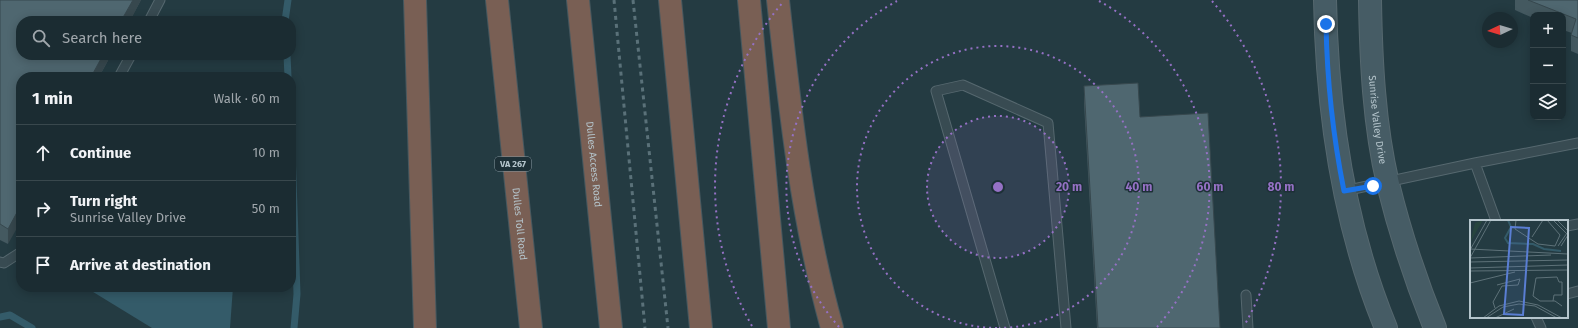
<!DOCTYPE html>
<meta charset="utf-8">
<style>
body{margin:0;font-family:"Fira Sans",sans-serif;background:#24343a;color:#f1f3f6}
.controls{position:absolute;right:12px;top:12px;display:grid;overflow:hidden;border-radius:8px;box-shadow:0 2px 10px #0003}
.controls button{width:36px;height:36px;display:grid;place-items:center;padding:0;border:0;border-bottom:1px solid #39484d;background:#1b2c32;color:#f1f3f6;font:20px sans-serif}
.compass{position:absolute;left:1482px;top:12px;width:36px;height:36px;border-radius:50%;background:#1b2c32;box-shadow:0 2px 10px #0003;rotate:266deg}
.stop{position:absolute;width:12px;height:12px;margin:-9px;border:3px solid #1a73e8;border-radius:50%;background:#fff}
.stop.end{background:#1a73e8;border-color:#fff;box-shadow:0 1px 4px #0008}
.list{margin:0;padding:0;list-style:none}
h2{display:flex;justify-content:space-between;align-items:center;height:52px;margin:0;padding:0 16px;font-size:17px}
h2 small{font-size:13px;font-weight:400;color:#a0a7ac}
.list li{display:grid;grid-template-columns:26px 1fr auto;gap:12px;align-items:center;box-sizing:border-box;height:56px;padding:0 16px;border-top:1px solid #39484d}
.list b{display:block;font-size:15px;white-space:nowrap}
.list p{margin:0;font-size:13px;white-space:nowrap;color:#a0a7ac}
.list em{font-size:13px;font-style:normal;color:#a0a7ac}
.icon{flex:none;width:22px;height:22px;fill:none;stroke:currentColor;stroke-width:2;stroke-linecap:round;stroke-linejoin:round}
.map{position:relative;flex:none;width:1578px;height:328px;overflow:hidden}
.search{position:absolute;background:#1b2c32;box-shadow:0 2px 10px #0003;left:16px;top:16px;width:280px;height:44px;display:flex;align-items:center;gap:10px;box-sizing:border-box;padding:0 14px;border-radius:16px;color:#a0a7ac;font-size:15px}
.panel{position:absolute;background:#1b2c32;box-shadow:0 2px 10px #0003;left:16px;top:72px;width:280px;height:220px;border-radius:16px}
.map>svg:first-child{display:block}
</style>
<div class="map">
<svg width="1578" height="328" viewBox="0 0 1578 328">
<rect width="100%" height="100%" fill="#243b42"/>
<!-- water -->
<path fill="#345b69" d="M85 287H233L230 328H152Z"/>
<g fill="none" stroke-linecap="round" stroke-linejoin="round">
<!-- stream -->
<path stroke="#345b69" stroke-width="7" d="M285 21 288 0
M287 55 288 77
M291 122 297 294 294 328
M0 317 10 315 32 328"/>
<!-- service casing -->
<g stroke="#56686f" stroke-width="11">
<path id="service" d="M149 21 160 0
M119 77 131 55
M1475 163 1496 221
M1344 191 1475 163 1578 143
M1567 226 1578 224
M0 262 4 263 21 252
M1567 294 1578 291
M1246 295 1248 328
M1536 317 1541 328
M1005 328 936 91 963 85 1048 123 1066 328"/>
</g>
<!-- secondary casing -->
<g stroke="#56686f" stroke-width="24">
<g id="secondary">
<path d="M1325 0C1327 112 1343 224 1386 328"/>
<path id="s1" d="M1370 0C1371 61 1374 124 1388 184 1400 233 1416 281 1435 328"/>
</g>
</g>
<!-- motorway casing -->
<g stroke="#46585f" stroke-width="24">
<g id="motorway">
<path d="M415 0 425 328"/>
<path id="s2" d="M497 0 531 328"/>
<path id="s3" d="M578 0 611 328"/>
<path d="M670 0 701 328"/>
<path d="M749 0 779 328"/>
<path d="M778 0C790 111 802 220 832 328"/>
</g>
</g>
<!-- service -->
<use href="#service" stroke="#384b52" stroke-width="9"/>
<!-- secondary -->
<use href="#secondary" stroke="#465c65" stroke-width="22"/>
<!-- motorway -->
<use href="#motorway" stroke="#795f54" stroke-width="22"/>
<!-- rail -->
<path stroke="#5a7179" stroke-width="3" stroke-dasharray="4 4" stroke-linecap="butt" d="M614 0 645 328
M633 0 668 328"/>
</g>
<!-- wall -->
<path fill="#445960" d="M0 0H141L99 77H21L8 244 0 240Z
M1515 0H1578V54L1571 51V35L1572 33 1563 30V15H1533V18L1515 10Z
M1084 86 1140 117 1220 328H1097L1084 104Z"/>
<!-- shaded-wall -->
<path fill="#37484e" d="M133 0H141L130 21H121Z
M103 55H111L99 77H91Z
M21 205V221L8 244V229Z"/>
<!-- building -->
<path fill="#4f6770" stroke="#37484e" d="M0 0H133L121 21H21V55H103L91 77H21V205L8 229 0 224Z
M1528 0H1578V38L1571 35 1576 19Z
M1138 83 1140 117 1208 113 1220 328H1098L1084 86Z"/>
<g fill="none" stroke-linecap="round" stroke-linejoin="round">
<!-- route -->
<path stroke="#1a73e8" stroke-width="5" d="M1326 24C1327 81 1333 136 1344 191L1373 186"/>
</g>
<!-- distance rings -->
<circle cx="998" cy="187" r="71" fill="#9571c5" fill-opacity=".12"/>
<g fill="none" stroke="#9571c5" stroke-width="2" stroke-dasharray="2 4">
<circle cx="998" cy="187" r="71"/>
<path d="M997 328A141 141 0 1 1 999 328"/>
<path d="M839 327A212 212 0 0 1 897 1M1099 1A212 212 0 0 1 1157 327"/>
<path d="M752 326A283 283 0 0 1 784 1M1212 1A283 283 0 0 1 1244 326"/>
</g>
<g text-anchor="middle" stroke-width="3" stroke-linejoin="round" paint-order="stroke">
<!-- shield labels -->
<rect fill="#1d3037" stroke="#87989f" stroke-width="1" x="495" y="157" width="36" height="14" rx="3"/>
<g font-size="9" font-weight="bold" fill="#b5c5cc">
<text x="513" y="167">VA 267</text>
</g>
<!-- street labels -->
<g font-size="10" fill="#b5c5cc" stroke="#1d3037">
<text dy="4" stroke="none"><textPath href="#s1" startOffset="120">Sunrise Valley Drive</textPath></text>
<text dy="4" stroke="none"><textPath href="#s3" startOffset="165">Dulles Access Road</textPath></text>
<text dy="4" stroke="none"><textPath href="#s2" startOffset="225">Dulles Toll Road</textPath></text>
</g>
</g>
<!-- overview -->
<g transform="translate(1470 220)">
<rect width="98" height="98" fill="#243b42"/>
<path d="M13 0 1 21 0 23 5 3Z" fill="#27453e"/>
<path fill="none" stroke="#345b69" stroke-width="2" d="M38 0 41 7 35 18 38 23 63 24 74 29 91 31"/>
<path fill="none" stroke="#5e7279" stroke-width="1" d="M46 0 45 9 68 24 85 26 90 15 77 0M83 0 98 15M87 0 98 11M62 17 73 0M88 26 97 13M91 26 98 15M0 29 98 34M0 30 17 0M0 38 81 35M0 38 21 0M0 42 98 40M0 48 98 45M0 51 98 50M0 63 45 52M27 65 50 59 48 65 32 66M83 81 84 75H92V62H89L87 57 66 58 63 76 70 81H85L92 86M25 88 23 82 32 66M13 98 29 86 49 81 68 85 92 98M16 98 33 87 49 84 65 86 87 98M25 98 44 89"/>
<path fill="#5a7ed3" fill-opacity="0.15" stroke="#5a7ed3" stroke-width="2" d="M41 7 59 8 53 95 34 94Z"/>
<rect width="98" height="98" fill="none" stroke="#b5c5cc" stroke-width="2"/>
</g>
<circle cx="998" cy="187" r="6" fill="#9571c5" stroke="#1d3037" stroke-width="2"/>
<g font-size="12" text-anchor="middle" font-weight="bold" fill="#9571c5" stroke="#1d3037" stroke-width="3" stroke-linejoin="round" paint-order="stroke">
<text x="1069" y="191">20 m</text>
<text x="1139" y="191">40 m</text>
<text x="1210" y="191">60 m</text>
<text x="1281" y="191">80 m</text>
</g>
</svg>
<div class="controls">
<button>+</button>
<button>−</button>
<button><svg class="icon" aria-label="layers" viewBox="0 0 24 24"><path d="M12 4l9 5-9 5-9-5zM3 14l9 5 9-5"/></svg></button>
</div>
<svg class="compass" viewBox="-18 -18 36 36"><path d="M0-13l5 13h-10z" fill="#e53935"/><path d="M0 13l5-13h-10z" fill="#a0a7ac"/></svg>
<div class="stop" style="left:1373px;top:186px"></div>
<div class="stop end" style="left:1326px;top:24px"></div>
<div class="search"><svg class="icon" aria-label="search" viewBox="0 0 24 24"><circle cx="10" cy="10" r="6"/><path d="M15 15l6 6"/></svg>Search here</div>
<section class="panel">
<h2>1 min<small>Walk · 60 m</small></h2>
<ul class="list">
<li><svg class="icon" aria-label="ahead" viewBox="0 0 24 24"><path d="M12 20V5M6 11l6-6 6 6"/></svg><div><b>Continue</b></div><em>10 m</em></li>
<li><svg class="icon" aria-label="right" viewBox="0 0 24 24"><path d="M7 20v-9h11M14 6l5 5-5 5"/></svg><div><b>Turn right</b><p>Sunrise Valley Drive</p></div><em>50 m</em></li>
<li><svg class="icon" aria-label="arrive" viewBox="0 0 24 24"><path d="M6 21V4h12l-3 4 3 4H6"/></svg><div><b>Arrive at destination</b></div></li>
</ul>
</section>
</div>
